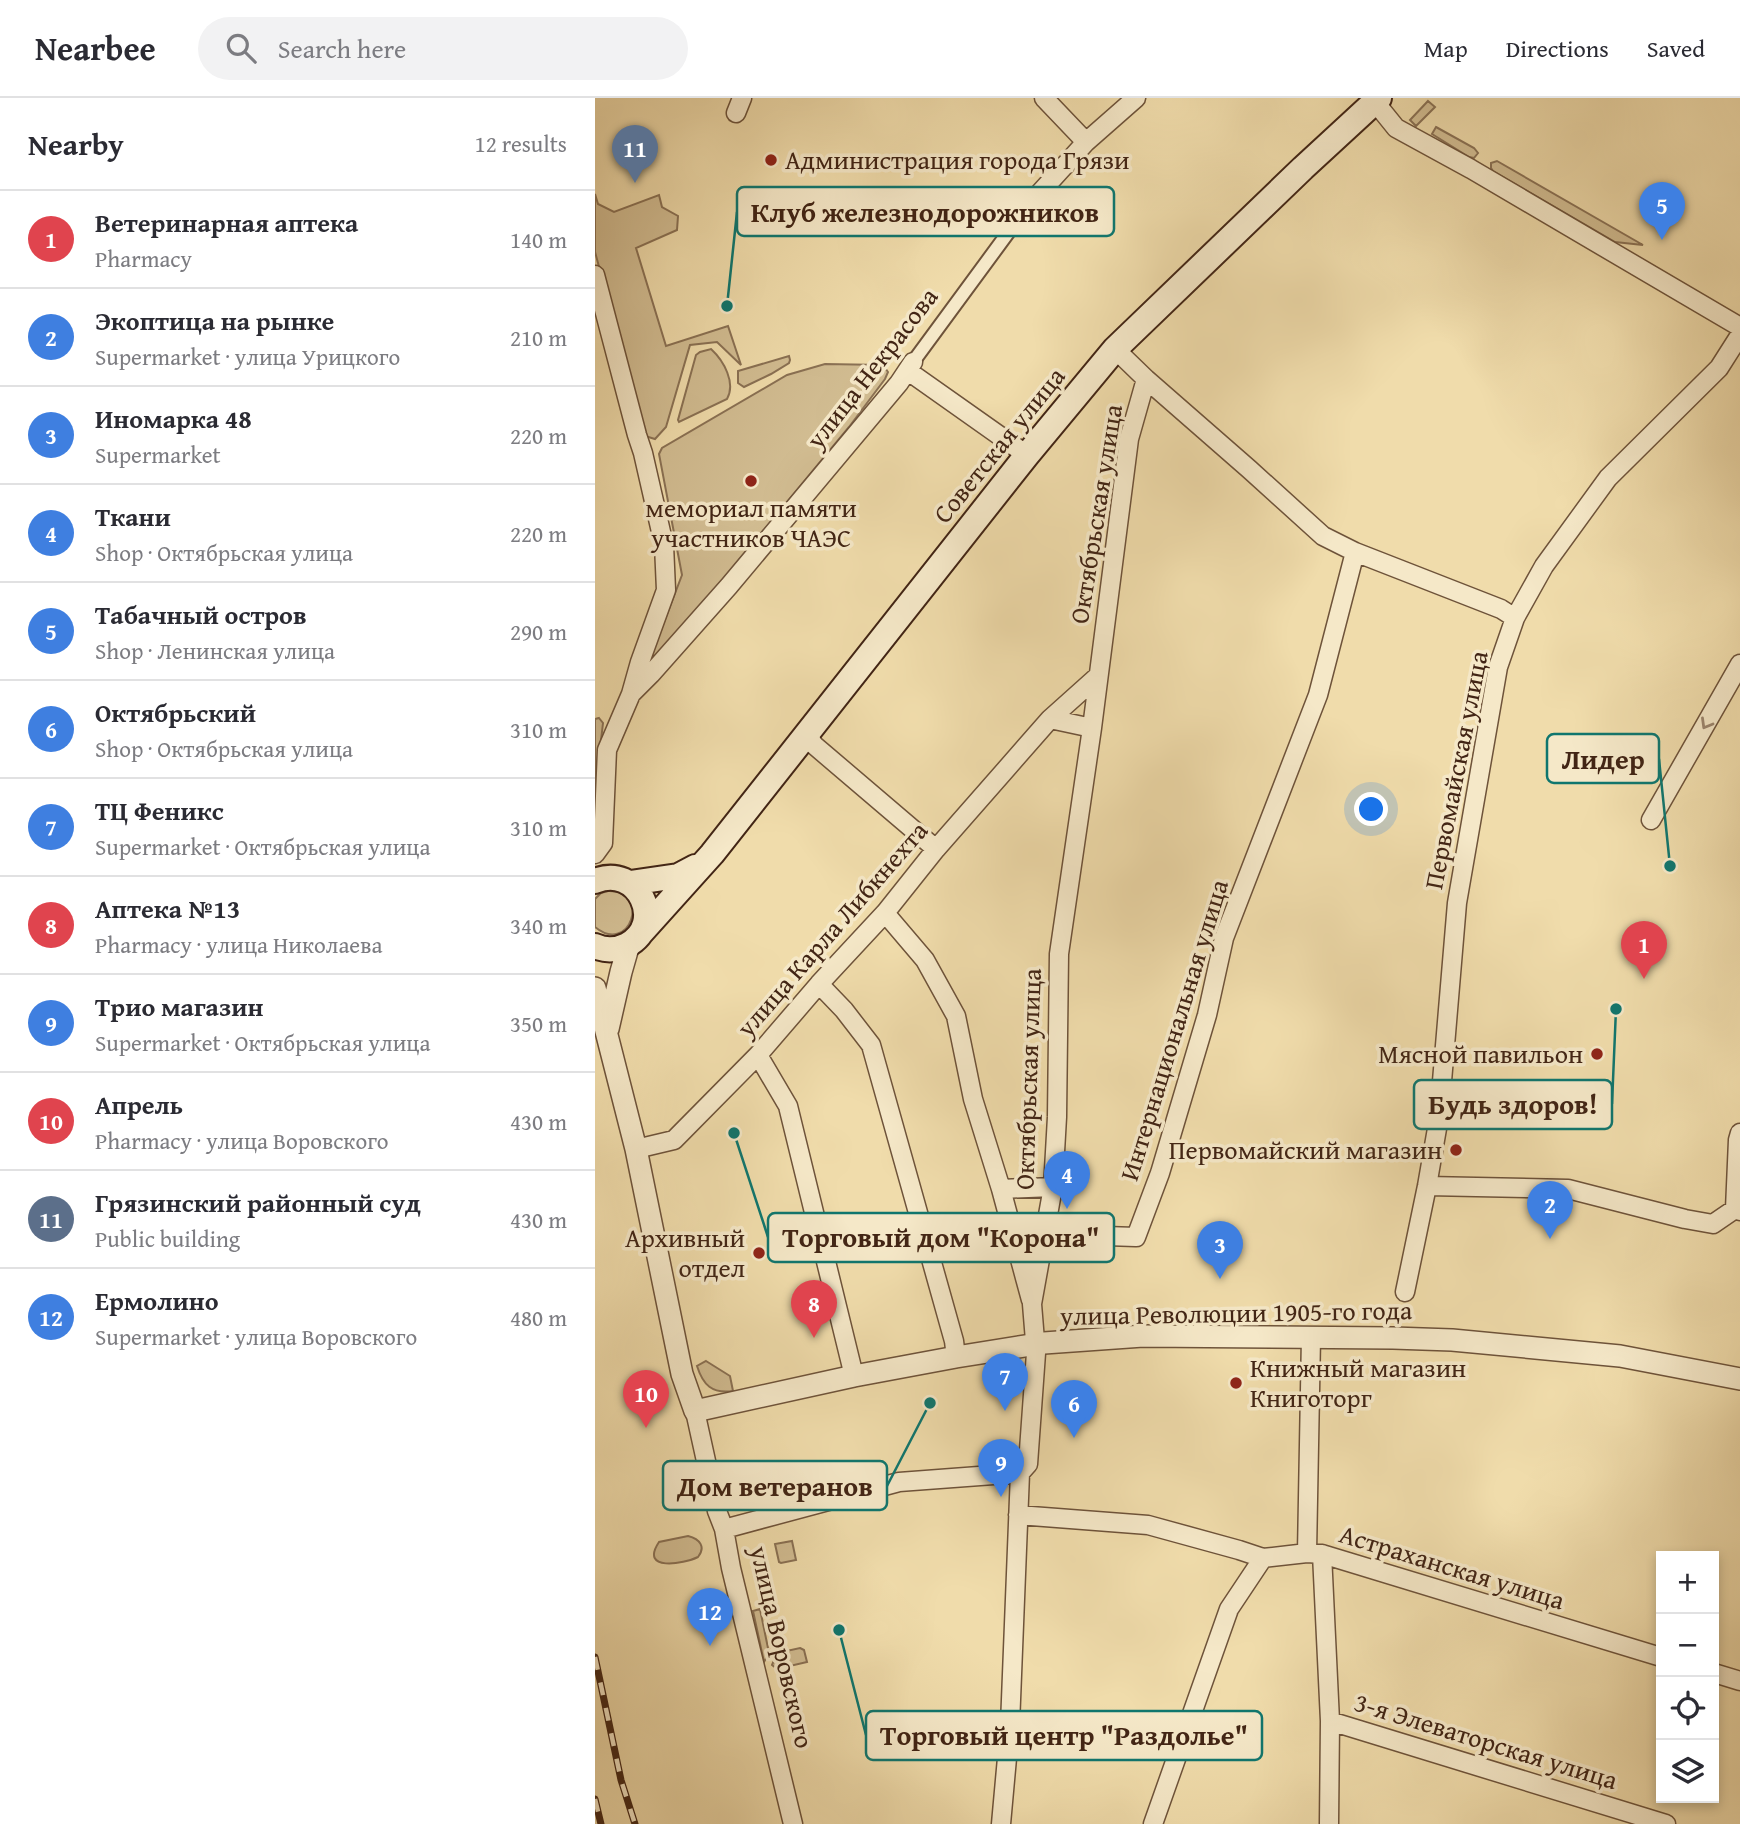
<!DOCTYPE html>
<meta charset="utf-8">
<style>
body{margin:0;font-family:"Gentium Book Plus",serif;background:#f2f2f3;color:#2b2b33}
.controls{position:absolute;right:21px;bottom:21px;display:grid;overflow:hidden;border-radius:0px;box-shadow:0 4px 10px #0003}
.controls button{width:63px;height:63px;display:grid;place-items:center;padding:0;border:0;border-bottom:2px solid #e1e1e2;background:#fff;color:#2b2b33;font:35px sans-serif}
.you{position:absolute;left:777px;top:712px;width:24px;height:24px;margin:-18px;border:5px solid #fff;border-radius:50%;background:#1a73e8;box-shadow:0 0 0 10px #1a73e833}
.badge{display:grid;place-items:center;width:46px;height:46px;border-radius:50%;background:#8f2418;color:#fff;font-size:23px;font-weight:700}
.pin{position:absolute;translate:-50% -58px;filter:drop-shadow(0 2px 4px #0008)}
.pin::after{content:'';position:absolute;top:37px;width:24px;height:21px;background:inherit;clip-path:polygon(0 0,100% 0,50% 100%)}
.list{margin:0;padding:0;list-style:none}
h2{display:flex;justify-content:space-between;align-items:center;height:91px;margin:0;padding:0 28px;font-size:30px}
h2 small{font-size:23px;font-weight:400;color:#7c7c81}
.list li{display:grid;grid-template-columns:46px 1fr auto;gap:21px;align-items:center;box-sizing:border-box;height:98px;padding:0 28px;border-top:2px solid #e1e1e2}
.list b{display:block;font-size:26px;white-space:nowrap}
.list p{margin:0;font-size:23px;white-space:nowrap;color:#7c7c81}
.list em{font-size:23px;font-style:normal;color:#7c7c81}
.icon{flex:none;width:38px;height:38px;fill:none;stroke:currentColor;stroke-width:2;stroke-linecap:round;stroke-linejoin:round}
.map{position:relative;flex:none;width:1145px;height:1726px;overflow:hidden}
header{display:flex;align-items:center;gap:42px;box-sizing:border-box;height:98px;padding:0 35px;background:#fff;border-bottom:2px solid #e1e1e2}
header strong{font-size:33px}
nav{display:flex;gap:38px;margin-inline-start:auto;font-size:24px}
.search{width:490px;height:63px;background:#f2f2f3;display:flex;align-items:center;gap:18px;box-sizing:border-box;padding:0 24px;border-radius:38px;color:#7c7c81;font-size:26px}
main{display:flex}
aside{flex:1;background:#fff}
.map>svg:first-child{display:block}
</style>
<header>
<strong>Nearbee</strong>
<div class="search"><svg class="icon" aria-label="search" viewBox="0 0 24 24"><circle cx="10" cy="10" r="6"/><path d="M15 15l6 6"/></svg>Search here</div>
<nav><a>Map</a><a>Directions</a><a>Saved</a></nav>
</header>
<main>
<aside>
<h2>Nearby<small>12 results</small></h2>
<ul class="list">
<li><span class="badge" style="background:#e0444e">1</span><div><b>Ветеринарная аптека</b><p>Pharmacy</p></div><em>140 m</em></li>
<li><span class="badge" style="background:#3f7fe0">2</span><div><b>Экоптица на рынке</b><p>Supermarket · улица Урицкого</p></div><em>210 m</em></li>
<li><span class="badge" style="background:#3f7fe0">3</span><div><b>Иномарка 48</b><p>Supermarket</p></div><em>220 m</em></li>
<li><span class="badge" style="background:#3f7fe0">4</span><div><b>Ткани</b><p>Shop · Октябрьская улица</p></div><em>220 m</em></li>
<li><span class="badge" style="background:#3f7fe0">5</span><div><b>Табачный остров</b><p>Shop · Ленинская улица</p></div><em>290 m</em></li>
<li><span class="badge" style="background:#3f7fe0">6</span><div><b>Октябрьский</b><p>Shop · Октябрьская улица</p></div><em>310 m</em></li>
<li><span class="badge" style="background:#3f7fe0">7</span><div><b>ТЦ Феникс</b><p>Supermarket · Октябрьская улица</p></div><em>310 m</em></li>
<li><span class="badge" style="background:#e0444e">8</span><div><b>Аптека №13</b><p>Pharmacy · улица Николаева</p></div><em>340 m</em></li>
<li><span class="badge" style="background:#3f7fe0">9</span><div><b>Трио магазин</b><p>Supermarket · Октябрьская улица</p></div><em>350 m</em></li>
<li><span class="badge" style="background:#e0444e">10</span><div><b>Апрель</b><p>Pharmacy · улица Воровского</p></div><em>430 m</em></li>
<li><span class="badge" style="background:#5c6f8a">11</span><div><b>Грязинский районный суд</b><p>Public building</p></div><em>430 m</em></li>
<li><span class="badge" style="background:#3f7fe0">12</span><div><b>Ермолино</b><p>Supermarket · улица Воровского</p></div><em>480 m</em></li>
</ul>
</aside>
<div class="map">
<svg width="1145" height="1726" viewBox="0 0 1145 1726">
<rect width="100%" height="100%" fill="#f0dcab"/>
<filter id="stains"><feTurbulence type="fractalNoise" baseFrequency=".00286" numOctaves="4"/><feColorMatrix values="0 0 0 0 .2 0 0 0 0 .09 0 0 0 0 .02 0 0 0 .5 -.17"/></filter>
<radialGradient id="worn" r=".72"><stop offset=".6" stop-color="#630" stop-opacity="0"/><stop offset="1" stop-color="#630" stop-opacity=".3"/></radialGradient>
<!-- grass -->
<path fill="#d2bd92" stroke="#8a7154" stroke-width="2" d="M833 3 840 9 821 28 815 22Z
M841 29 879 50 883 55 879 60 874 59 837 36Z
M902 63 1048 147 1020 144 898 73 896 70V65Z
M0 96 3 106 19 114 64 97 67 109 83 118 82 132 41 150 71 248 133 228 146 267 122 244 95 247 71 329 60 341 50 338 0 154Z
M116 251C129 263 141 285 132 301L84 324 83 322 101 257 105 254Z
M194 258 195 262 194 265 176 276 149 289 143 285V273Z
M230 266 288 267 293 274 290 281 254 329 59 565 53 566 87 477 64 356 67 350 192 277Z
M4 620 8 625 0 695V621Z
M13 793C57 792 35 858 0 829V801L6 795Z
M111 1263 135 1278 138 1293C117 1296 108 1287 102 1268Z
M93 1438C105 1441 111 1449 103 1459 89 1466 44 1474 64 1444Z
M197 1443 201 1462 186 1465 184 1464 180 1446Z
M165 1511 174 1555 169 1564 158 1513Z
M205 1550 209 1552 212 1564 182 1571 177 1567 182 1555Z"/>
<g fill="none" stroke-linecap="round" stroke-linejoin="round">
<!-- pedestrian casing -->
<g stroke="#6e533a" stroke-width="16">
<path id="pedestrian" d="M318 264 432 109"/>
</g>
<!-- minor casing -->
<g stroke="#6e533a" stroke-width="21">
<path id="minor" d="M449 0 491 44
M779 0 780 4 801 30 876 71 1145 229
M141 15 147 0
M432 109 491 44 541 0
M0 177 42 337 48 355 69 447 71 492 45 564 36 596
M520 251 551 281 654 371 728 438 760 454 906 511 920 520
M313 273 432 357
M497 630 455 621 503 578
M212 637 219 647 341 751
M1056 722 1145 566
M0 756 8 745 12 652 36 596 56 576 134 488 304 285 318 264
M290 815 330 862 361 918 378 1001 406 1091 436 1202
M224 886 249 912 276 947 359 1243 361 1259
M163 957 193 1008 259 1278
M41 1051 79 1042 163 957 224 886 290 815 341 751 455 621
M832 1088 973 1091 1090 1121 1118 1126 1140 1111 1145 1113
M406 1091 458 1089
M1140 1111 1143 1042 1145 1035
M450 1136 541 1139 565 1075 612 917 629 840 723 597 760 454
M810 1194 832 1088 844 1019 862 805 903 569 920 520 949 468 1013 380 1124 270 1145 237
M100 1313 122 1413 129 1431 136 1470 198 1726
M423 1417 553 1427 644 1452 668 1460 712 1455 727 1456 1066 1559
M129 1431 304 1384 425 1375
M712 1455 716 1239
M727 1456 735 1623 734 1726
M1119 1575 1145 1583
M735 1623 1071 1726
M406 1726 415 1627 425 1375 433 1366 441 1255 437 1206 458 1089 462 1019 464 856 497 630 534 341 551 281
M558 1726 634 1511 668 1460"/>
</g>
<!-- tertiary casing -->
<g stroke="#6e533a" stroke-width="24">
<path id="tertiary" d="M0 890 41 1051 87 1276 100 1313 259 1278 361 1259 449 1245 548 1238 798 1240 857 1242 1025 1258 1145 1281
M13 931 26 874 34 846"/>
</g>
<!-- secondary casing -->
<g stroke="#422515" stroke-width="28">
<path id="secondary" d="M0 783C43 765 72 826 32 847 22 852 11 853 0 848
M35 785 83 778 100 769
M45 836 117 756 432 357 520 251 708 70 784 0"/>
</g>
<!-- pedestrian -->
<use href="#pedestrian" stroke="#f5e8c8" stroke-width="12"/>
<!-- minor -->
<use href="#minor" stroke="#f5e8c8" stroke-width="18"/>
<!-- tertiary -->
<use href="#tertiary" stroke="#f5e8c8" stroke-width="21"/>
<!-- secondary -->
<use href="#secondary" stroke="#f5e8c8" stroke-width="24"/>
<!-- rail casing -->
<g stroke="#422515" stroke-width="7">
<path id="rail" d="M0 1559 26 1682 40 1726
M0 1701 6 1726"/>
</g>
<!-- rail -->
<use href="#rail" stroke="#f5e8c8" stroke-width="4.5" stroke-dasharray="13" stroke-linecap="butt"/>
</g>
<!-- one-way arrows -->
<defs><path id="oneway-chevron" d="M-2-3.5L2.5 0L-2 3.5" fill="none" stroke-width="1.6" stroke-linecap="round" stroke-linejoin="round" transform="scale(1.75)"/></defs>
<use stroke="#9c866e" href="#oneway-chevron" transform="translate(1111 626) rotate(120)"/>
<!-- markers -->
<g fill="#8f2418" stroke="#f5e8c8" stroke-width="2.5">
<circle cx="176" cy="62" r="7"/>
<circle cx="156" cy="383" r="7"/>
<circle cx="1002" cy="956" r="7"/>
<circle cx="861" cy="1052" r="7"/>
<circle cx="164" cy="1155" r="7"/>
<circle cx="641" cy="1285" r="7"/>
</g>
<g text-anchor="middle" stroke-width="7" stroke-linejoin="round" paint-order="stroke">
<!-- poi labels -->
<g font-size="26" fill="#422515" stroke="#f5e8c8" text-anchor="end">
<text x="190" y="71" text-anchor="start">Администрация города Грязи</text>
<text x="156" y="419" text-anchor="middle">мемориал памяти<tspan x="156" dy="30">участников ЧАЭС</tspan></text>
<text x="988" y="965">Мясной павильон</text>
<text x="847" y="1061">Первомайский магазин</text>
<text x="150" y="1149">Архивный<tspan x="150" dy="30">отдел</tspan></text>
<text x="655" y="1279" text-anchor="start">Книжный магазин<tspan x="655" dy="30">Книготорг</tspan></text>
</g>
<!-- street labels -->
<g font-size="26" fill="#422515" stroke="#f5e8c8">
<text transform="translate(277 270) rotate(-52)" y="9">улица Некрасова</text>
<text transform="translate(404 347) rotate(-51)" y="9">Советская улица</text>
<text transform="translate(501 416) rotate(-81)" y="9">Октябрьская улица</text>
<text transform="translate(861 672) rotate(-79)" y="9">Первомайская улица</text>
<text transform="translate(237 831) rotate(-49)" y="9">улица Карла Либкнехта</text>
<text transform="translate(579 932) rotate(-73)" y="9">Интернациональная улица</text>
<text transform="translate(433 981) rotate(-88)" y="9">Октябрьская улица</text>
<text transform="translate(641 1215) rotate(-1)" y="9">улица Революции 1905-го года</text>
<text transform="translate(857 1469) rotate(17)" y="9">Астраханская улица</text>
<text transform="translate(187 1549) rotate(77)" y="9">улица Воровского</text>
<text transform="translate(891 1643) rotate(17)" y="9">3-я Элеваторская улица</text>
</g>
</g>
<!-- callouts -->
<path fill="none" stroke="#0f766e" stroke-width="2.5" d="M132 208L142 114M1075 768L1064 661M1021 911L1017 1006M139 1035L173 1139M335 1305L292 1388M244 1532L271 1637"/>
<g fill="#0f766e" stroke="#f5e8c8" stroke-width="2.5">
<circle cx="132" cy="208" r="7"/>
<circle cx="1075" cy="768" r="7"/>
<circle cx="1021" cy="911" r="7"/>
<circle cx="139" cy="1035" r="7"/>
<circle cx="335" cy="1305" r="7"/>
<circle cx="244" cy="1532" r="7"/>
</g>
<g fill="#f5e8c8" stroke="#0f766e" stroke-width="2.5">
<rect x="142" y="89" width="377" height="49" rx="7"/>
<rect x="952" y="636" width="112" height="49" rx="7"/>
<rect x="819" y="982" width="198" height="49" rx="7"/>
<rect x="173" y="1115" width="346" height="49" rx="7"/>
<rect x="68" y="1363" width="224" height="49" rx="7"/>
<rect x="271" y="1613" width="396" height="49" rx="7"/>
</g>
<g font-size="28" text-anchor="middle" font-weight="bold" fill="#422515">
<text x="330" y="124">Клуб железнодорожников</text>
<text x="1008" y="671">Лидер</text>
<text x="918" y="1016">Будь здоров!</text>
<text x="346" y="1149">Торговый дом "Корона"</text>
<text x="180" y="1398">Дом ветеранов</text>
<text x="469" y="1647">Торговый центр "Раздолье"</text>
</g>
<rect width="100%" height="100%" filter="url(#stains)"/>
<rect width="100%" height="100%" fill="url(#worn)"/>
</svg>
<div class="controls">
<button>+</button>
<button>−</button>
<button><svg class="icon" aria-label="locate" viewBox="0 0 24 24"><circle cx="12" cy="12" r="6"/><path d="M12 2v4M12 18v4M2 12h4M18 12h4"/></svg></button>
<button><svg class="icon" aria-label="layers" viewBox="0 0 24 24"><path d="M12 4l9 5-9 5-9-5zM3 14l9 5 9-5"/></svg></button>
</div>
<div class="you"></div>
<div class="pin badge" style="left:1049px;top:881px;background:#e0444e">1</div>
<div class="pin badge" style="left:955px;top:1141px;background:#3f7fe0">2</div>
<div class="pin badge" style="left:625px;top:1181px;background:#3f7fe0">3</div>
<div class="pin badge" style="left:472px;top:1111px;background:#3f7fe0">4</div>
<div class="pin badge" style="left:1067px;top:142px;background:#3f7fe0">5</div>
<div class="pin badge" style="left:479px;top:1340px;background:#3f7fe0">6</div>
<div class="pin badge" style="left:410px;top:1313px;background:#3f7fe0">7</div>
<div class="pin badge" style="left:219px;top:1240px;background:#e0444e">8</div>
<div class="pin badge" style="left:406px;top:1399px;background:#3f7fe0">9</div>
<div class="pin badge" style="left:51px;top:1330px;background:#e0444e">10</div>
<div class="pin badge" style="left:40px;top:85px;background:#5c6f8a">11</div>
<div class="pin badge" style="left:115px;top:1548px;background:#3f7fe0">12</div>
</div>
</main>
